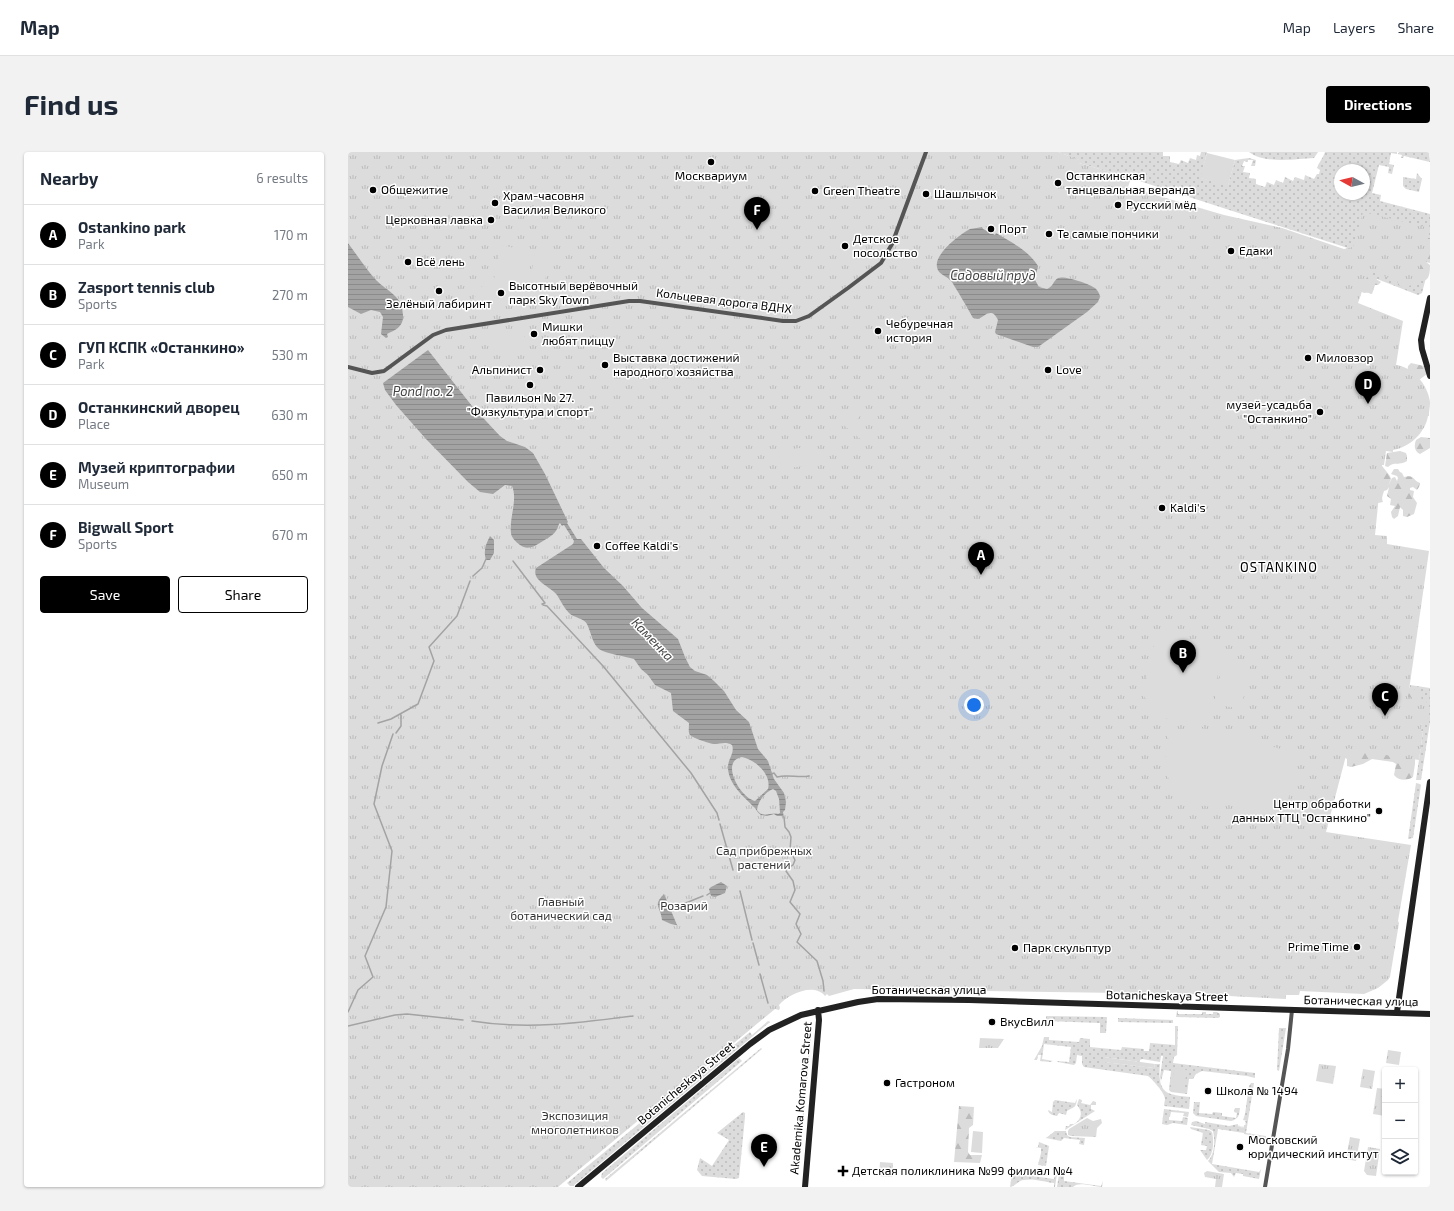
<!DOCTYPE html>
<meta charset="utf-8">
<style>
body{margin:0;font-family:"Exo 2",sans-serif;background:#f2f2f3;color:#1f2937}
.controls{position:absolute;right:12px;bottom:12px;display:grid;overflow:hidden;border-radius:4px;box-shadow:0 1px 3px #0004}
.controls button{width:36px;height:36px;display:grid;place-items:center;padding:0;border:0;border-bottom:1px solid #e0e1e3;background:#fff;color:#1f2937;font:20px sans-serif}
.compass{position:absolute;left:986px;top:12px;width:36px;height:36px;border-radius:50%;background:#fff;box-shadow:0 1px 3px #0004;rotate:278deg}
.you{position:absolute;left:626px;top:553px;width:14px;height:14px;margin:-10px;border:3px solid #fff;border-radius:50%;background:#1a73e8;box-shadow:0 0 0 6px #1a73e833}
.badge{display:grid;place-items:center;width:26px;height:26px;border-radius:50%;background:#000;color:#fff;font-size:13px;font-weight:700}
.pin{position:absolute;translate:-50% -33px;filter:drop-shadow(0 1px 2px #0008)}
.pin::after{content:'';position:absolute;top:21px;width:14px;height:12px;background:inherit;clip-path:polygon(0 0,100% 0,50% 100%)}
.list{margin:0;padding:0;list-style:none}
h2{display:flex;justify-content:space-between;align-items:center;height:52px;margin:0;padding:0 16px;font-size:17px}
h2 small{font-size:13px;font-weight:400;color:#747a83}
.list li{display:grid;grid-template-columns:26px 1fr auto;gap:12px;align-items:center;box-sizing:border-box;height:60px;padding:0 16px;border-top:1px solid #e0e1e3}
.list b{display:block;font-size:15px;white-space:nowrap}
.list p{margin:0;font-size:13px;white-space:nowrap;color:#747a83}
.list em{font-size:13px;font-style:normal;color:#747a83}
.actions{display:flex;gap:8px;padding:12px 16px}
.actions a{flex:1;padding:9px 0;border:1px solid #000;border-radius:4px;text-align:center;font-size:14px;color:#000}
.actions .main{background:#000;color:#fff}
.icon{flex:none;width:22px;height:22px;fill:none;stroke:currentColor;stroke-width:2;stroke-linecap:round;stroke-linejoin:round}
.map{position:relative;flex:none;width:1082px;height:1035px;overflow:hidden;border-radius:4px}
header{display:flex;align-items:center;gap:24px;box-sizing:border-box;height:56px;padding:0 20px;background:#fff;border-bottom:1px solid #e0e1e3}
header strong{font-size:19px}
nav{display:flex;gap:22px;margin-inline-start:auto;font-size:14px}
.intro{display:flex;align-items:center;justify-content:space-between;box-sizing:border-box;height:96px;padding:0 24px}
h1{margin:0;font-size:28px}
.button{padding:10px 18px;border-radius:4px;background:#000;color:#fff;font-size:14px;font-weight:700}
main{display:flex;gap:24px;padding:0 24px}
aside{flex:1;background:#fff;border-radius:4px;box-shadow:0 1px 3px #0004}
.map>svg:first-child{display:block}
</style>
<header>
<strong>Map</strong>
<nav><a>Map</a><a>Layers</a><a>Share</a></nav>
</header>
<div class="intro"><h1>Find us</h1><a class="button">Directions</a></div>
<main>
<aside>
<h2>Nearby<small>6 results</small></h2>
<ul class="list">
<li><span class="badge">A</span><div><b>Ostankino park</b><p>Park</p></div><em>170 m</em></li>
<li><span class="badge">B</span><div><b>Zasport tennis club</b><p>Sports</p></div><em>270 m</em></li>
<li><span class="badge">C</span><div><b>ГУП КСПК «Останкино»</b><p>Park</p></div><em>530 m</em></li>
<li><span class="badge">D</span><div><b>Останкинский дворец</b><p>Place</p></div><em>630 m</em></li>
<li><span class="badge">E</span><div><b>Музей криптографии</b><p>Museum</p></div><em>650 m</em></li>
<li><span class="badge">F</span><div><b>Bigwall Sport</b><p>Sports</p></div><em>670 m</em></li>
</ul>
<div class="actions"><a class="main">Save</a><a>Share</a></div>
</aside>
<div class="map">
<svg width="1082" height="1035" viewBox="0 0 1082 1035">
<defs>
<pattern id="grass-dots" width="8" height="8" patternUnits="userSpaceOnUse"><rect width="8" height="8" fill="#dcdcdc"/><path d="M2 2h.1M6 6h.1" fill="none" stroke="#bbb" stroke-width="1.8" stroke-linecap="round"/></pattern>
<pattern id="forest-firs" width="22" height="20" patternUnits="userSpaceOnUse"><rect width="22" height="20" fill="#dcdcdc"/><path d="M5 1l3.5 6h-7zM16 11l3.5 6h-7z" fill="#bbb"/></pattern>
<pattern id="park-tufts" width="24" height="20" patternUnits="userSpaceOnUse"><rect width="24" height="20" fill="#dcdcdc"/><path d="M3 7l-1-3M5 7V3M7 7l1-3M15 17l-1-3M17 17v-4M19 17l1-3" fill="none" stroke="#bbb"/></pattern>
<pattern id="water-rules" width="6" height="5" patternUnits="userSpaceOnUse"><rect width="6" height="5" fill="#a3a3a3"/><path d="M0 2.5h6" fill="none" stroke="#8b8b8b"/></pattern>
</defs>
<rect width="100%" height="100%" fill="#fff"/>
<!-- grass -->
<path fill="url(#grass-dots)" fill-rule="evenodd" d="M710 0H815V4H822V10L831 12 833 8 840 11 842 6 848 8 849 3 852 4 853 0H859L853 26 880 33 887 8 901 6 908 8 907 14H903L905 8H900V10L896 9 894 14H897L895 20 902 21 901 26 908 27V32L917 35 919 30 926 33 928 28 935 31 937 25 945 29 947 25 956 28 957 23 966 27 969 22H971L972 18 969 16C971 10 974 8 977 0H1049V2L1043 1 1041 12 1046 13 1044 22 1040 21 1041 15 1031 13 1024 41 1033 43 1032 49 1082 62V111L1059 106 1006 98 782 26 731 11V8ZM992 18H1016V42H992Z
M901 0H970L966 6C948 7 916 12 901 0Z
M1051 0H1081L1082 10 1056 4 1055 6H1053L1054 3 1050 2Z
M1069 21 1074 27 1071 40 1058 37 1055 34V25L1068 27Z
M1013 111 1081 114 1074 141 1070 143 1029 127 1024 142 1015 139Z
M1062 533 1082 536V570L1073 628H1068L1075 580 1073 579 1074 571 1060 545Z
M1068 631 1072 632 1073 633 1065 686 1060 687Z
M829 859H830V862H854V860H858V862H865V860H869L872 862V865L870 866 828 865Z
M698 864 759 865 758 881H752V871L698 869Z
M770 866 825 868V871L770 870Z
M420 869 422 870 225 1034H222L219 1031 402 880 404 883Z
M463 872 464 877 454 983H453Z
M827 874H830L829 903 826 905 825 911 907 921V926L899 924 854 919 848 922 845 927H841L839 942 823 940 821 938 823 919 816 918 813 929 812 925 815 904H813L812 910 794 907 792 908V910L756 905V910L806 916 807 912H812C811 923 810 938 823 942 829 944 836 944 842 945L841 957 816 954C816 953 817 948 817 947 817 941 804 927 800 924L736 915 734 912V904L729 903 728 911 726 913 710 910 709 909 721 910 723 895 696 892 694 907 705 909 702 910 692 909 693 903H690L689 908H686L694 894 696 885H701V888L731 890 732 886 742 887V895L773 898 774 895 796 897V899H801L802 891 827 893Z
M931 876H938L931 919 929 918Z
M413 896 414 897 258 1029 257 1027Z
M391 906 394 909 255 1027 253 1025 254 1021Z
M903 931H906L898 981 918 984V987L917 986 896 982V981L870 977 864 1012 911 1020 913 1017 911 1027 895 1024V1022L888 1021 886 1025 883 1021 871 1020 860 1009C867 1002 867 988 865 979L861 977 843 973 844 970 848 969 857 972V970L881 974 890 972V975L891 973 892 975 893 974 894 976 895 974 896 976V973H898L897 972 898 971 897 969H899L895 968 897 962 901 934Z
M729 947C728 957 725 955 719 959L718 963 711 961 709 964C705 963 701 963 700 958L704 960 705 950 707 948 727 951Z
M731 947 734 948 733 951 742 953 745 949 748 950V953H743V957L747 959 717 978 718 974H721L722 972H726C734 967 735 960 729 953Z
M846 950H852L851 961 864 962 865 960 874 961V964L888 966 889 961 886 960 887 956H892C891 963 891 967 883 969L848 964 845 961Z
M816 957 841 960 840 965 835 964 836 961 823 960 822 965H821V968L834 969 835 965 840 966 839 973 825 971 819 973 814 972Z
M395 960 397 961V965L391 1026 388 1027 354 1024 349 1018 352 1006 364 1014 381 988 369 981Z
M842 975 861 978 864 980C866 988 866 1002 859 1008L852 998H858L859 994 853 993 855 981 843 977Z
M707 979H718L719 983 722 985 737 986 736 993 731 992 732 988 716 986 713 989 698 986Z
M691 990 701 994 698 1014 690 1013 693 1001V996L687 995H690Z
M665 1016H668V1020L672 1021 673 1017 677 1018V1023L706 1027 707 1023 709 1022 707 1035H706V1031C697 1030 685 1026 676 1028 671 1028 667 1034 662 1035Z
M711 1022 716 1024V1029L753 1034 755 1029 754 1035C745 1035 731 1029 725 1035H709Z"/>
<!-- forest -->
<path fill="url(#forest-firs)" d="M1079 86H1082V109L1079 108 1078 110 1082 113C1082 122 1081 133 1069 127L1060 135H1054L1050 133 1049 128Z
M1017 122H1024L1026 126 1033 130 1030 133H1026L1024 140 1016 141 1012 139Z
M1063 211 1076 214 1079 222 1071 228 1059 224 1060 214Z
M1073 285 1082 286V296L1072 302C1066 299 1066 293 1068 288Z
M1052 299 1058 301 1059 304V309C1051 314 1046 309 1040 315L1037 314 1039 301Z
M1031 310 1042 324 1043 327 1040 334 1044 326 1047 325 1049 329 1050 326 1049 324 1043 322 1046 317H1050L1052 320 1054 321 1056 325C1067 322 1064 328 1072 331L1071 335 1069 338 1065 335 1062 336V338L1066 339 1065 345 1069 351 1066 362 1059 365 1055 364V358L1052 355 1050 364 1046 367 1044 365 1043 360 1047 354 1042 353 1043 347 1039 344 1041 335 1039 338 1036 339C1035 343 1033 346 1035 350L1030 351Z
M1059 535 1072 539 1074 549C1082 552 1080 563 1079 571L1068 572 1067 612 1065 625C1059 629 1051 629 1046 623L1048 612 1045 610 1024 607 1015 612 1003 615 999 614V607L992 601Z
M611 954 626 955 625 973 621 976 620 1000 622 1003H634L632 1011 606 1010Z"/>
<!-- park -->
<path fill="url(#park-tufts)" d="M0 0H710L732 8 731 11 783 26 780 35 876 63 934 76 996 97 1005 95 1015 60 1082 76 1067 135 1021 119 1010 151 1055 169 1048 213C1065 215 1080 233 1082 250 1082 256 1081 258 1081 264H1080C1077 281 1062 295 1045 298V300L1038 299 1036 313H1034L1027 383 1039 384V392L1081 399 1060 545 1079 549 1076 571H1074L1073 579 1075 580 1071 608 1024 601 1000 596 978 680 1063 693 1050 769 1051 771 1042 825 1040 828 1030 836 1016 842 952 839 951 843H938V847L843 842 506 837 481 844 479 842 477 844C465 830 440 843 431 853L432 856 431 858 427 857 340 929 321 943 210 1035H0Z
M632 886 656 887 650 896H631Z
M1040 898 1053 900 1051 913 1038 911Z
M971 912 988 914 985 932 968 929Z
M1015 917 1027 919 1024 937 1012 935Z
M1029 936 1037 937V964L1025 962Z
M739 966 745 969 753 967 754 971 749 976 748 985 723 984 720 983V979L721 977Z
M1002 985 1012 987 1008 1009 998 1007Z
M1020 995 1032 997 1028 1024 1019 1023 1016 1019Z
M532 1010 545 1011 544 1025 531 1024Z
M859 1019 876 1022 874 1035H867L868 1027 857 1025 856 1021Z"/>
<!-- pitch -->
<path fill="#dcdcdc" d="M859 1 887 8 880 34 852 26Z
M153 93 185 100 175 144 179 145 188 97 203 100 193 147 179 145 177 151 154 153 148 159 138 158 125 148 137 130 146 127Z
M176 179 177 198 142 201 140 182Z
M503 257 512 264 507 270 521 282 515 289 492 270Z
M466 294 479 302 477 311 434 317 430 299Z
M810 477 834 483V486L854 492 855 489 876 494 865 544 855 575 807 564 795 542Z
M876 505 903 510 893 557 866 552Z
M861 575 913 588V590L929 596 951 601 937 661 924 658 922 664 873 651 871 657 841 650 842 645 825 641 826 635C813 618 817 606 821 587L819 586 821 578 831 580 845 576 860 577Z
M756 905 807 912 806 916 755 910Z
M826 916 839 918 835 941 823 939Z
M625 979 635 980 634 1001 623 1000Z"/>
<!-- water -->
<path fill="url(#water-rules)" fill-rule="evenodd" d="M634 75 635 77 647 83 648 81C663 90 681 99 690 114L687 128 691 135 699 137C705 135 705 129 710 126 716 123 742 132 747 136 750 139 751 141 752 144L750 150 739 160 690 195H685L648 182 647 180 650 168C644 155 638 163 630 167L625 166C618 153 610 140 604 130 600 124 590 123 589 115 586 102 612 82 622 77 626 76 631 76 634 75Z
M0 91C9 103 18 117 28 128 41 141 54 143 55 163 56 175 47 178 39 182L40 185 38 186 33 182 35 165 32 160 23 158 13 162 0 155Z
M80 198 124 254 152 284 159 289 177 295 185 301 197 322 220 370 219 371 229 387H233L256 416 275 434 294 456 330 487 337 505 342 515 347 519 359 523 366 529 376 539 388 558 401 570 410 597 420 609 426 627 436 641 438 650 437 658 435 660 436 666 434 664H429L426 662 419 664 413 663C410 661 409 659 407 656 396 645 380 632 380 615 380 607 387 601 384 593 378 589 372 592 366 592 363 592 345 586 342 583 340 581 341 575 341 571L325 559 323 541 307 533 300 523 293 517 286 507C277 504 258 502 251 497 244 491 243 480 239 472 236 466 226 466 221 461 216 456 213 449 209 443 204 435 183 429 188 416L225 392 226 389 216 373 214 374 212 371 211 372C208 382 203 384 195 389 187 394 180 399 172 393 168 390 163 385 163 381 161 366 170 348 164 334L157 333 145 342 132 340 120 330 78 287 48 253 37 238 35 231ZM394 605C406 607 424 622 420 637L407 649C393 647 371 609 394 605ZM425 637 428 639 431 647 432 661 430 662C422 660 415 667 409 658 410 649 417 640 425 637Z
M142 384 146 388V401L142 408H138C135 399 138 392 142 384Z
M373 730 379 734 377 741 367 745 363 744 361 737 363 735Z
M316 742 329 773 323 772 314 768C313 755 304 754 316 742Z"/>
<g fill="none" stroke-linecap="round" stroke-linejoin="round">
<!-- stream -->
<path stroke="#a3a3a3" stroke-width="1.5" d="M165 409 197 451 194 452
M125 424 134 416 138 407
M195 453 199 454 255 514 343 621 369 661 371 668
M30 571 43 567 70 552 86 509 81 495 109 464 122 429
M48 581 53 574V563
M423 622 426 621 429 625C440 622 450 626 461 624
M436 665 437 675 441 680 443 685 442 699 447 708 445 713 439 716 438 719 445 729 447 738 442 750 452 762 448 772 453 782 449 790 469 809 475 829 476 839
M372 672 385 718
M392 739 404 788
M359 743 362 741
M328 755 355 744
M405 791 411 813
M412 822 420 851
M0 860 10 838 25 825 17 804 38 755 44 699 26 652 34 614 45 582
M124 869C179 878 231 871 285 864
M0 874 47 863 59 862 115 868"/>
<!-- street -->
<path stroke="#555" stroke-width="4" d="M0 215 24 221 36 219 85 183 98 178 281 149H292L435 169H448L461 164 500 136 533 111 544 92 578 0
M917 1035 940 897 944 858"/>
<!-- secondary -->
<path stroke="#222" stroke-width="6" d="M1082 146 1073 188 1074 197 1082 224
M1049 860 1082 630
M230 1035 402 892 421 878 453 863 510 850 530 847 621 848 1082 862
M457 1035 471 868 470 858"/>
</g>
<!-- markers -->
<g fill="#000" stroke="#fff" stroke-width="1.5">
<circle cx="363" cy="10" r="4"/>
<circle cx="710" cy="31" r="4"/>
<circle cx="25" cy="38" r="4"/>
<circle cx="467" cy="39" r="4"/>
<circle cx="578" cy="42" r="4"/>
<circle cx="147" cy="51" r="4"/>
<circle cx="770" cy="53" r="4"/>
<circle cx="143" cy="68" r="4"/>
<circle cx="643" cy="77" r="4"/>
<circle cx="701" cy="82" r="4"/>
<circle cx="497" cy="94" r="4"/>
<circle cx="883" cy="99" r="4"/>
<circle cx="60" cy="110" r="4"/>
<circle cx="91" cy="139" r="4"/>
<circle cx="153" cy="141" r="4"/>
<circle cx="530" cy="179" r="4"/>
<circle cx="186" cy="182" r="4"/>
<circle cx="960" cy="206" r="4"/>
<circle cx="257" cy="213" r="4"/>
<circle cx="192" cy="218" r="4"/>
<circle cx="700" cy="218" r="4"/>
<circle cx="182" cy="233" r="4"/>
<circle cx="972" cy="260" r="4"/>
<circle cx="814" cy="356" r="4"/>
<circle cx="249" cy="394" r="4"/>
<circle cx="1031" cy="659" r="4"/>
<circle cx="1009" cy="795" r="4"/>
<circle cx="667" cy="796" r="4"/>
<circle cx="644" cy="870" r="4"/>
<circle cx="539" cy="931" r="4"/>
<circle cx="860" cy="939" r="4"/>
<circle cx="892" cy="995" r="4"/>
<path d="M493 1013h4v4h4v4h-4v4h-4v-4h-4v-4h4z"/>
</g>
<g text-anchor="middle" stroke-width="3" stroke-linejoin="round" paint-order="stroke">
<!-- poi labels -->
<g font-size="12" fill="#000" stroke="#fff" text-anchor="start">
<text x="363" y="28" text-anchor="middle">Москвариум</text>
<text x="718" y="28">Останкинская<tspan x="718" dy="14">танцевальная веранда</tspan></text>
<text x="33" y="42">Общежитие</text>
<text x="475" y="43">Green Theatre</text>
<text x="586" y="46">Шашлычок</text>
<text x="155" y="48">Храм-часовня<tspan x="155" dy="14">Василия Великого</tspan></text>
<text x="778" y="57">Русский мёд</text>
<text x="135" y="72" text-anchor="end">Церковная лавка</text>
<text x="651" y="81">Порт</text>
<text x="709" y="86">Те самые пончики</text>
<text x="505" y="91">Детское<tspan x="505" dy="14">посольство</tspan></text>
<text x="891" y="103">Едаки</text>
<text x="68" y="114">Всё лень</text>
<text x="161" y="138">Высотный верёвочный<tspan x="161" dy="14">парк Sky Town</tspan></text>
<text x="91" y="156" text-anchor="middle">Зелёный лабиринт</text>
<text x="538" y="176">Чебуречная<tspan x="538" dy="14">история</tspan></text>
<text x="194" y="179">Мишки<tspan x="194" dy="14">любят пиццу</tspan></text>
<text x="265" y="210">Выставка достижений<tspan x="265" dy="14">народного хозяйства</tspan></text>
<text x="968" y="210">Миловзор</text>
<text x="184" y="222" text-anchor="end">Альпинист</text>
<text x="708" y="222">Love</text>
<text x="182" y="250" text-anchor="middle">Павильон № 27.<tspan x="182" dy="14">"Физкультура и спорт"</tspan></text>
<text x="964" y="257" text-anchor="end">музей-усадьба<tspan x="964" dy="14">"Останкино"</tspan></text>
<text x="822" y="360">Kaldi's</text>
<text x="257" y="398">Coffee Kaldi's</text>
<text x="1023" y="656" text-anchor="end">Центр обработки<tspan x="1023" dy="14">данных ТТЦ "Останкино"</tspan></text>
<text x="1001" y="799" text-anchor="end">Prime Time</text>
<text x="675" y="800">Парк скульптур</text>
<text x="652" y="874">ВкусВилл</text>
<text x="547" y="935">Гастроном</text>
<text x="868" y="943">Школа № 1494</text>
<text x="900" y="992">Московский<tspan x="900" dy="14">юридический институт</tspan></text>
<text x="504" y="1023">Детская поликлиника №99 филиал №4</text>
</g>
<!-- street labels -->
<g font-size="12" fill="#000" stroke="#fff">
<text transform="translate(376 149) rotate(7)" y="4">Кольцевая дорога ВДНХ</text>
<text x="581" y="842">Ботаническая улица</text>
<text transform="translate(819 844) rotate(1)" y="4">Botanicheskaya Street</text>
<text transform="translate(1013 849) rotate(1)" y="4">Ботаническая улица</text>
<text transform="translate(338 931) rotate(-40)" y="4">Botanicheskaya Street</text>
<text transform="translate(453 946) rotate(-85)" y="4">Akademika Komarova Street</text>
</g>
<!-- park labels -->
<g font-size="12" fill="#333" stroke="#fff">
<text x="416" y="703">Сад прибрежных<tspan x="416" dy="14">растений</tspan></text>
<text x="213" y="754">Главный<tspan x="213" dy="14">ботанический сад</tspan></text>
<text x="336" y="758">Розарий</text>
<text x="227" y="968">Экспозиция<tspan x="227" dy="14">многолетников</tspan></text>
</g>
<!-- water labels -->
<g font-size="13" font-style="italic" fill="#444" stroke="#fff">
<text x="645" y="128">Садовый пруд</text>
<text x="75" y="244">Pond no. 2</text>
<text transform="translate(305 487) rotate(46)" y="5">Каменка</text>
</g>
<!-- neighbourhood labels -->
<g font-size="13" letter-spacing="1" fill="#000" stroke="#fff">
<text x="931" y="420">OSTANKINO</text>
</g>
</g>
</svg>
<div class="controls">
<button>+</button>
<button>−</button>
<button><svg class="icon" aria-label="layers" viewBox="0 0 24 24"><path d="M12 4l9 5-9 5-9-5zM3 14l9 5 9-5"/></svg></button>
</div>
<svg class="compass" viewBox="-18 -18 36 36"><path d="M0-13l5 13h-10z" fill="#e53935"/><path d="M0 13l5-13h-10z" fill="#747a83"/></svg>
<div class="you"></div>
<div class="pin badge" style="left:633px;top:423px">A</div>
<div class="pin badge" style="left:835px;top:521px">B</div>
<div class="pin badge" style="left:1037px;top:564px">C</div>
<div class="pin badge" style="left:1020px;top:252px">D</div>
<div class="pin badge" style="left:416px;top:1015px">E</div>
<div class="pin badge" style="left:409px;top:78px">F</div>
</div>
</main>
